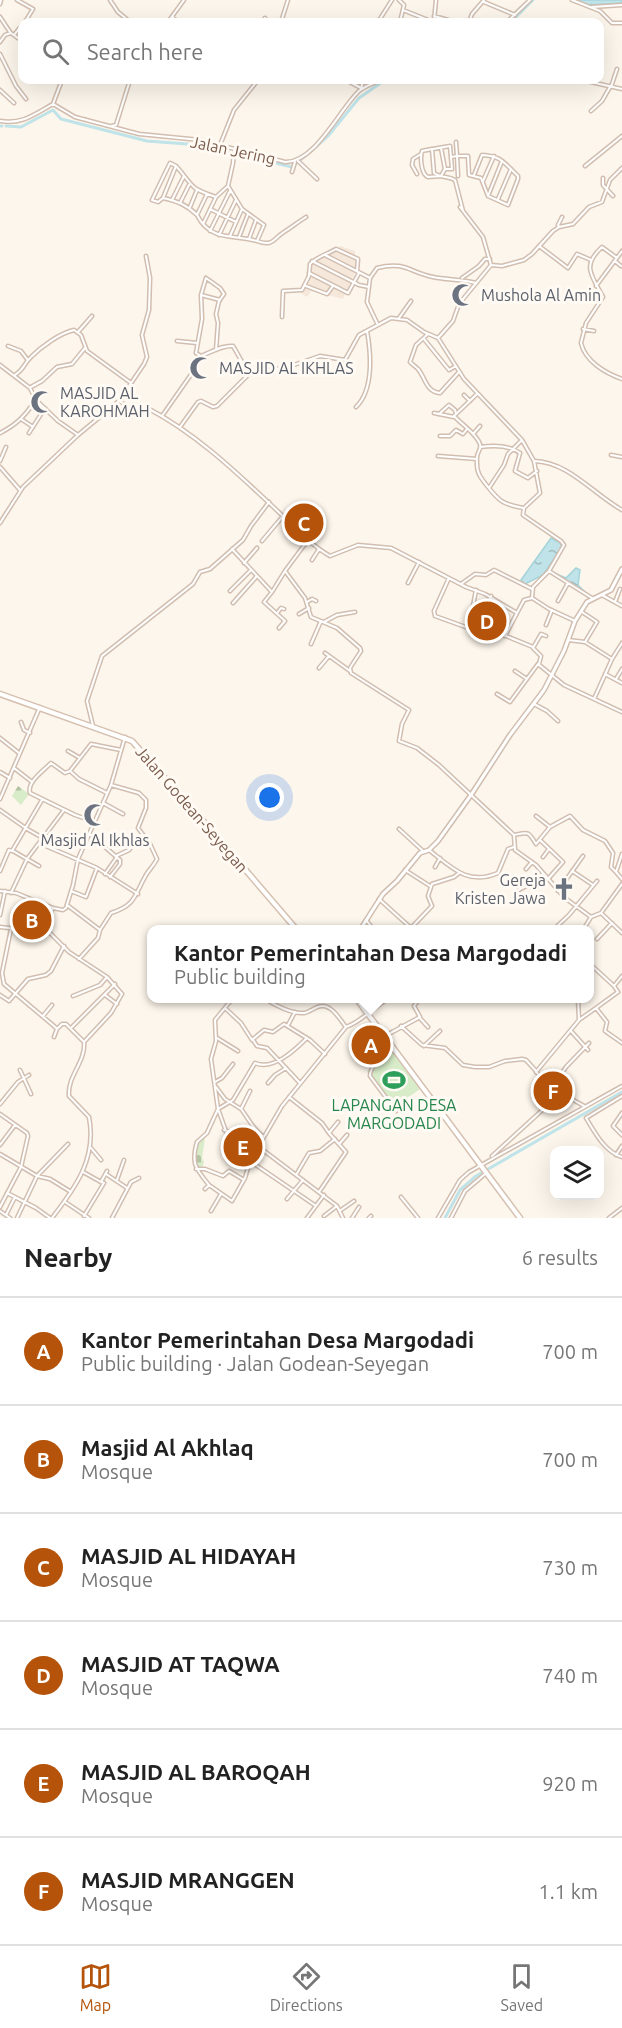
<!DOCTYPE html>
<meta charset="utf-8">
<style>
body{margin:0;font-family:Ubuntu,sans-serif;background:#f6f6f6;color:#222}
.controls{position:absolute;right:18px;bottom:18px;display:grid;overflow:hidden;border-radius:12px;box-shadow:0 6px 24px #0002}
.controls button{width:54px;height:54px;display:grid;place-items:center;padding:0;border:0;border-bottom:2px solid #e0e0e0;background:#fff;color:#222;font:30px sans-serif}
.you{position:absolute;left:270px;top:798px;width:21px;height:21px;margin:-15px;border:4px solid #fff;border-radius:50%;background:#1a73e8;box-shadow:0 0 0 9px #1a73e833}
.badge{display:grid;place-items:center;width:39px;height:39px;border-radius:50%;background:#b45309;color:#fff;font-size:20px;font-weight:700}
.pin{position:absolute;translate:-50% -50%;border:3px solid #fff;box-shadow:0 2px 6px #0006}
.popup{position:absolute;left:147px;top:925px;width:447px;height:78px;box-sizing:border-box;display:grid;place-content:center;border-radius:12px;background:#fff;filter:drop-shadow(0 2px 4px #0005);font-size:20px;white-space:nowrap;color:#767676}
.popup b{font-size:22px;color:#222}
.popup::after{content:'';position:absolute;left:50%;top:100%;margin-left:-12px;border:12px solid transparent;border-top-color:#fff}
.list{margin:0;padding:0;list-style:none}
h2{display:flex;justify-content:space-between;align-items:center;height:78px;margin:0;padding:0 24px;font-size:26px}
h2 small{font-size:20px;font-weight:400;color:#767676}
.list li{display:grid;grid-template-columns:39px 1fr auto;gap:18px;align-items:center;box-sizing:border-box;height:108px;padding:0 24px;border-top:2px solid #e0e0e0}
.list b{display:block;font-size:22px;white-space:nowrap}
.list p{margin:0;font-size:20px;white-space:nowrap;color:#767676}
.list em{font-size:20px;font-style:normal;color:#767676}
.icon{flex:none;width:33px;height:33px;fill:none;stroke:currentColor;stroke-width:2;stroke-linecap:round;stroke-linejoin:round}
.map{position:relative;flex:none;width:622px;height:1218px;overflow:hidden}
.search{position:absolute;background:#fff;box-shadow:0 6px 24px #0002;left:18px;right:18px;top:18px;height:66px;display:flex;align-items:center;gap:15px;box-sizing:border-box;padding:0 21px;border-radius:12px;color:#767676;font-size:22px}
.sheet{height:726px;background:#fff}
nav{display:flex;justify-content:space-around;align-items:center;box-sizing:border-box;height:84px;border-top:2px solid #e0e0e0;background:#fff;font-size:16px;color:#767676}
nav a{display:grid;justify-items:center;gap:3px}
nav .on{color:#b45309}
.map>svg:first-child{display:block}
</style>
<div class="map">
<svg width="622" height="1218" viewBox="0 0 622 1218">
<defs>
<pattern id="cemetery-stones" width="16" height="16" patternUnits="userSpaceOnUse" patternTransform="scale(1.5)"><rect width="16" height="16" fill="#d8ecc9"/><path d="M2 7V4a2 2 0 0 1 4 0v3zM10 15v-3a2 2 0 0 1 4 0v3z" fill="#b4c2a5"/></pattern>
<pattern id="water-ripples" width="26" height="14" patternUnits="userSpaceOnUse" patternTransform="scale(1.5)"><rect width="26" height="14" fill="#bfe3e8"/><path d="M2 4q2-2 4 0t4 0M15 11q2-2 4 0t4 0" fill="none" stroke="#a0bbbe"/></pattern>
</defs>
<rect width="100%" height="100%" fill="#fdf6ec"/>
<!-- residential -->
<path fill="#f5e8da" d="M340 246 355 251V272L343 299 311 291 307 297 301 293 309 267 314 260Z"/>
<!-- cemetery -->
<path fill="url(#cemetery-stones)" d="M18 786 29 794 21 805 12 796Z
M205 1138 202 1158 204 1162 202 1168 197 1167C193 1157 194 1142 205 1138Z"/>
<!-- park -->
<path fill="#d8ecc9" d="M392 1051 420 1089 396 1106 367 1071Z"/>
<!-- water -->
<path fill="url(#water-ripples)" stroke="#a5d3da" stroke-width="1.5" d="M575 0H622V3L588 5Z
M551 538 560 543 562 547 543 575 525 584 521 580Z
M576 568 580 570 578 585 586 593 554 573 566 578Z"/>
<g fill="none" stroke-linecap="round" stroke-linejoin="round">
<!-- canal -->
<path stroke="#bfe3e8" stroke-width="3" d="M511 22 533 0
M0 126H2
M6 126 21 127 53 110 61 119 147 141 200 145 292 167 306 155
M316 147 328 136 359 98 385 80
M445 1218 460 1190 476 1176 622 1092"/>
<!-- minor casing -->
<g stroke="#d1beb0" stroke-width="5">
<path id="minor" d="M17 0 33 9 25 22
M110 0 118 12 130 22
M399 0 404 5 400 22
M572 0 600 11 612 23H622
M484 2 515 15
M0 4 1 0
M592 7 622 5
M403 10 433 22
M434 16 455 22
M0 17 10 32
M173 17 177 22
M265 18 267 22
M434 21 436 0
M168 22 184 0
M281 22 288 0
M378 22 392 0
M469 22 472 14 484 0
M507 22 530 0
M14 35 22 25
M0 42 5 35 11 33 22 41
M0 54 16 86 26 99
M346 80 361 88
M582 80 622 89
M611 87 617 69
M361 89 363 80
M0 90 14 103
M53 104 62 80
M591 111 602 101 610 87
M0 121C22 125 35 114 53 104L75 117 139 134 200 140 285 162C315 163 339 110 359 91 365 86 373 84 380 80
M112 126 116 125 130 80
M220 145 234 110 258 80
M441 148 445 169 441 176 428 177C421 174 420 158 422 151L432 149 434 173C441 178 448 176 455 180L463 211
M433 149 450 146 452 169H445
M451 157 457 156 456 142
M298 161 317 179
M176 166 170 163 152 200 158 202 163 198C177 201 187 205 197 215
M585 166 622 136
M292 172 295 162
M417 174 412 165 413 159 421 154
M458 176 457 156H468L469 175 481 178 488 196 508 205 518 179V176C504 163 502 156 482 155L474 175
M603 178V185L613 196
M483 181 494 156
M207 194 197 215C211 242 233 234 257 241L264 225 242 209 228 186 233 163 234 149
M488 196 502 161
M163 198 176 166C194 186 188 188 216 197L228 186
M498 199 511 169
M172 200 184 176
M180 203 189 185
M190 207 197 190
M210 209 236 222
M203 224 216 197
M559 227 558 225 562 217
M210 231 230 191
M219 235 236 200
M230 236 242 209
M239 237 248 214
M249 239 256 220
M257 241C273 247 273 239 284 232 292 227 298 222 306 217
M539 246 568 268 577 254 591 260
M325 255 370 278
M617 258 602 247C581 266 592 276 603 297L586 323 581 343C585 361 605 373 622 379
M312 261 359 285 369 287
M615 261 621 266
M491 265 502 266 524 260 532 254 553 231 559 227 573 224 589 207 602 202 610 180 622 168
M309 273 348 293 359 273
M462 278 479 266 485 259H490
M306 286 327 294 333 286
M596 286 622 251
M201 295 220 300
M282 317 283 291 302 290 309 276 310 264C318 256 326 255 336 249L358 259 357 271
M399 318 411 301
M377 323 367 302 370 278 377 268C405 261 409 272 433 277 447 280 461 279 476 283
M583 329 594 331
M78 332 92 316
M428 334 416 345 410 362C413 365 415 366 418 369 425 377 426 392 440 393L459 372
M438 338 453 321 459 304 491 265 483 237 460 207
M424 339 449 370 456 366
M177 341 197 343
M8 346 21 351 27 359
M216 350 218 323 216 314 219 301 224 294 220 288 206 278 201 295 202 319 196 353 201 356C212 352 222 345 233 346L249 374
M0 365 30 388 36 400 58 421 78 435
M15 375C26 368 23 364 31 357 41 347 60 333 74 330L81 335 87 351 131 383
M31 387 42 381 57 367 72 364 85 348
M477 394 454 416C461 424 476 433 480 444 482 449 477 452 477 457 476 472 479 476 488 487 500 502 503 504 523 508
M464 395 470 401
M119 401 144 364 147 357 142 335 149 310 150 278 146 256
M356 407C374 390 371 353 367 331
M434 413 454 417
M439 414 449 405 455 410 456 413
M162 416 190 376 201 356
M21 419 33 427
M180 427 198 402 201 401 213 407 217 406 249 374 288 367 320 356 345 360 359 335 391 318 407 320 424 332 438 338 464 379 522 440 534 461 540 493 524 508 523 515 561 541 564 545 549 571 533 587 532 598
M0 433C16 425 25 416 35 401
M29 433 45 408
M473 434 480 426
M440 436H450L456 430 463 434 467 429
M480 447C494 445 509 445 520 453L515 471 528 478 537 471
M611 455 622 457
M438 456 477 459
M0 461 6 447
M534 461C569 462 593 494 622 510
M0 467 20 490
M489 488 504 465 508 454 522 440
M0 523 23 487 78 435 119 401 138 413 149 409C193 432 232 468 268 502 288 520 306 542 330 556L358 545 391 548 466 587 485 594 517 613 524 600 532 598 549 609 575 621
M308 540 285 571 305 598 311 617 337 628 360 648 361 651 350 668 351 673 409 710 402 724 399 741 417 748 439 765 514 835 515 850 536 865 565 898 591 917
M262 541 283 516
M232 549 272 592 285 571
M312 560 319 549
M244 563 257 548
M549 571 592 598
M449 578 434 611 435 616 485 634 494 630 505 636 517 613
M408 583 419 562
M461 584 475 574 486 575 494 570 532 589
M230 591 251 570
M272 592 264 602 285 621 279 628
M602 595 622 606
M558 601 568 583
M307 602 312 599 316 601
M615 602 620 589
M233 603 257 576
M473 606 476 590
M278 612 281 608 284 609
M582 612 597 622 585 642 612 659
M299 614 309 608
M485 617 483 612 491 596
M324 622 337 615 355 612
M546 625 552 610
M506 636 533 647
M568 640 585 642
M311 644 321 621
M325 653 350 671
M539 664 541 656 533 648 541 634 546 636
M319 668 329 656
M515 671 527 679
M605 674 622 683
M616 679 622 669
M497 694 510 702 538 664 564 685 622 712
M594 699 612 659 622 643
M534 704 547 711 558 721
M21 722 24 730 30 733
M93 726 87 701 102 656 193 584 200 572 210 569 243 540 251 526 269 502
M0 738 19 753
M68 751 80 758
M14 768 32 782
M70 771 91 744 121 750
M0 772 10 778
M0 799 40 707
M103 803 123 814
M0 810 27 829 43 838
M536 816 550 827
M95 822 75 815 30 793C27 782 43 771 51 763L65 773 70 771 79 779 107 793
M399 829 423 851
M90 834 120 860V864L110 877
M514 835C529 832 528 831 536 844L550 827 570 816 583 830 605 841 613 853 611 867 616 872
M540 840 563 862 548 879
M39 843 64 810
M429 850C452 868 468 886 498 873L508 849 514 847
M13 851 39 866
M622 854 616 872 622 879
M116 856 129 850 142 834
M543 857 549 849
M435 867 440 858
M526 869 532 862
M405 870 430 886
M0 871 9 850 12 851 42 800
M572 871 593 885
M105 874 117 857
M0 891 16 893 53 908 43 926 69 952 107 977 122 994 111 1013 84 1042C86 1062 67 1076 69 1096L89 1117C97 1158 76 1187 52 1218
M71 891 86 897 97 868
M517 891C527 885 535 883 543 874
M558 891 583 856
M11 893 27 859 39 843 97 868 138 894
M379 899 411 928 432 906 428 896 432 884 454 877 459 873
M67 905 100 930 98 938 79 959
M53 908 63 910 66 908 73 885 78 859 111 785 125 737
M601 913 622 884
M0 915 5 891
M366 920 374 930
M0 927 36 931 43 926
M11 929 2 973 4 984 54 1026 57 1029 62 1024H66L84 1042
M100 930 111 913C136 905 134 896 146 875 149 870 154 865 157 859L150 844 138 828 146 808V800L139 793 111 785
M553 930 569 915 597 881
M583 930 591 917 601 913 622 933
M597 939 612 923
M590 964 614 986
M0 995 9 1001 28 979 46 975 51 971 64 946
M105 995 117 1004
M73 996 100 985 107 977
M233 998 215 1020 216 1041 211 1059 218 1109 231 1145 250 1161 316 1206
M264 998C274 1005 292 1014 304 1013 310 1012 316 1006 322 1006 332 1005 341 1021 346 1027
M578 998 579 1020
M225 1008 241 1023 252 1040 264 1030 273 1032 284 1024 310 1040 325 1054
M596 1008 618 992 614 986 622 976
M43 1016 52 1005
M419 1017 428 1027
M288 1025 295 1012
M401 1026 422 1045 445 1048 463 1065 475 1067H489L505 1061 522 1059 526 1060 536 1071
M72 1027 115 984
M571 1031 588 1050
M385 1036 420 1017 414 1006 420 998
M54 1037 57 1029
M217 1038 238 1051
M253 1040 257 1046 267 1048 300 1083
M424 1046 440 1031
M394 1049C385 1056 370 1064 370 1076L396 1111
M20 1070 31 1094
M215 1082 222 1078 233 1064
M268 1083 275 1075 286 1068
M553 1086 566 1067 589 1043
M216 1087 225 1099 241 1109
M250 1091 241 1109C249 1119 253 1130 264 1137
M622 1096 586 1118C595 1133 605 1152 622 1157
M289 1097 322 1123 329 1133
M0 1104 18 1082 29 1075
M584 1106 561 1093 536 1072 579 1020 596 1008 607 1022 605 1031 622 1043
M622 1113 613 1126 622 1135
M0 1114 27 1133 28 1136 21 1167 0 1207
M224 1130 237 1134 259 1147 337 1206 343 1218
M340 1143 347 1135
M0 1145 15 1125
M91 1148 101 1160
M0 1154 37 1176 50 1179 71 1192
M616 1155 622 1146
M492 1156 561 1093
M196 1169H205L223 1176 229 1171 244 1180
M83 1172 101 1182 107 1171
M106 1174 127 1188
M296 1175 309 1153 320 1151 335 1139
M117 1180 124 1160
M209 1185C195 1168 191 1163 197 1142L207 1133 218 1109 233 1100 255 1063C273 1071 295 1050 307 1038
M205 1189 209 1185 232 1201 245 1178 250 1161 282 1106 346 1027C363 1021 373 1007 389 998
M319 1192 346 1152 329 1133 338 1122
M7 1193 36 1208 50 1218
M401 1197 418 1218
M287 1199 303 1180
M65 1202 89 1218
M341 1210 354 1201
M0 1211 10 1218
M211 1211 221 1194
M6 1215 15 1197
M84 1216 104 1183 101 1182
M324 1216 337 1206
M17 1218 37 1176 68 1144
M112 1218 131 1182 139 1178
M307 1218 324 1195
M352 1218 359 1207
M369 1218 371 1216
M438 1218 460 1180 469 1172 622 1086
M451 1218 465 1191 485 1174
M609 1218 622 1208"/>
</g>
<!-- tertiary casing -->
<g stroke="#d1beb0" stroke-width="6">
<path id="tertiary" d="M360 930 383 894 397 881 420 853 429 850 438 841 471 795 510 735 544 690 564 651 575 621 587 602 611 590 622 569"/>
</g>
<!-- secondary casing -->
<g stroke="#d6c0b0" stroke-width="7">
<path id="secondary" d="M0 694 132 741 213 832 297 930
M356 998 520 1218"/>
</g>
<!-- minor -->
<use href="#minor" stroke="#fff" stroke-width="2"/>
<!-- tertiary -->
<use href="#tertiary" stroke="#fff" stroke-width="3"/>
<!-- secondary -->
<use href="#secondary" stroke="#fff" stroke-width="4"/>
</g>
<!-- icons -->
<defs>
<g id="mosque-bare" transform="scale(1.8)"><path d="M3.5-4.9A6 6 0 1 0 3.5 4.9A5 5 0 1 1 3.5-4.9Z" fill="#6b7280" stroke="#fffaf3" stroke-width="2.5" paint-order="stroke"/></g>
<g id="church-bare" transform="scale(1.8)"><path d="M-1.2-6h2.4v3.5h3.3v2.4h-3.3V6h-2.4V-.1h-3.3v-2.4h3.3Z" fill="#6b7280" stroke="#fffaf3" stroke-width="2.5" paint-order="stroke"/></g>
<g id="stadium-bare" transform="scale(1.8)"><path d="M0-5a6.5 5 0 1 0 0 10a6.5 5 0 1 0 0-10ZM-3.5-1.8h7v3.6h-7Z" fill="#2e9e5b" stroke="#fffaf3" stroke-width="2.5" paint-order="stroke"/></g>
</defs>
<g fill-rule="evenodd">
<use href="#mosque-bare" x="463" y="295"/>
<use href="#mosque-bare" x="201" y="368"/>
<use href="#mosque-bare" x="42" y="402"/>
<use href="#mosque-bare" x="95" y="815"/>
<use href="#church-bare" x="564" y="889"/>
<use href="#stadium-bare" x="394" y="1080"/>
</g>
<g text-anchor="middle" stroke-width="6" stroke-linejoin="round" paint-order="stroke">
<!-- street labels -->
<g font-size="16" fill="#7a5c4d" stroke="#fffaf3">
<text transform="translate(233 150) rotate(12)" y="6">Jalan Jering</text>
<text transform="translate(192 809) rotate(49)" y="6">Jalan Godean-Seyegan</text>
</g>
<!-- worship labels -->
<g font-size="16" fill="#5b616d" stroke="#fffaf3" text-anchor="start">
<text x="481" y="301">Mushola Al Amin</text>
<text x="219" y="374">MASJID AL IKHLAS</text>
<text x="60" y="399">MASJID AL<tspan x="60" dy="18">KAROHMAH</tspan></text>
<text x="95" y="846" text-anchor="middle">Masjid Al Ikhlas</text>
<text x="546" y="886" text-anchor="end">Gereja<tspan x="546" dy="18">Kristen Jawa</tspan></text>
</g>
<!-- leisure labels -->
<g font-size="16" fill="#27864d" stroke="#fffaf3">
<text x="394" y="1111">LAPANGAN DESA<tspan x="394" dy="18">MARGODADI</tspan></text>
</g>
</g>
</svg>
<div class="controls">
<button><svg class="icon" aria-label="layers" viewBox="0 0 24 24"><path d="M12 4l9 5-9 5-9-5zM3 14l9 5 9-5"/></svg></button>
</div>
<div class="you"></div>
<div class="pin badge" style="left:371px;top:1045px">A</div>
<div class="popup"><b>Kantor Pemerintahan Desa Margodadi</b>Public building</div>
<div class="pin badge" style="left:32px;top:920px">B</div>
<div class="pin badge" style="left:304px;top:523px">C</div>
<div class="pin badge" style="left:487px;top:621px">D</div>
<div class="pin badge" style="left:243px;top:1147px">E</div>
<div class="pin badge" style="left:553px;top:1091px">F</div>
<div class="search"><svg class="icon" aria-label="search" viewBox="0 0 24 24"><circle cx="10" cy="10" r="6"/><path d="M15 15l6 6"/></svg>Search here</div>
</div>
<section class="sheet">
<h2>Nearby<small>6 results</small></h2>
<ul class="list">
<li><span class="badge">A</span><div><b>Kantor Pemerintahan Desa Margodadi</b><p>Public building · Jalan Godean-Seyegan</p></div><em>700 m</em></li>
<li><span class="badge">B</span><div><b>Masjid Al Akhlaq</b><p>Mosque</p></div><em>700 m</em></li>
<li><span class="badge">C</span><div><b>MASJID AL HIDAYAH</b><p>Mosque</p></div><em>730 m</em></li>
<li><span class="badge">D</span><div><b>MASJID AT TAQWA</b><p>Mosque</p></div><em>740 m</em></li>
<li><span class="badge">E</span><div><b>MASJID AL BAROQAH</b><p>Mosque</p></div><em>920 m</em></li>
<li><span class="badge">F</span><div><b>MASJID MRANGGEN</b><p>Mosque</p></div><em>1.1 km</em></li>
</ul>
</section>
<nav>
<a class="on"><svg class="icon" aria-label="map" viewBox="0 0 24 24"><path d="M3 6l6-2 6 2 6-2v14l-6 2-6-2-6 2zM9 4v14M15 6v14"/></svg>Map</a>
<a><svg class="icon" aria-label="directions" viewBox="0 0 24 24"><path d="M12 3l9 9-9 9-9-9zM9 14v-3h6M13 9l2 2-2 2"/></svg>Directions</a>
<a><svg class="icon" aria-label="saved" viewBox="0 0 24 24"><path d="M7 4h10v16l-5-4-5 4z"/></svg>Saved</a>
</nav>
